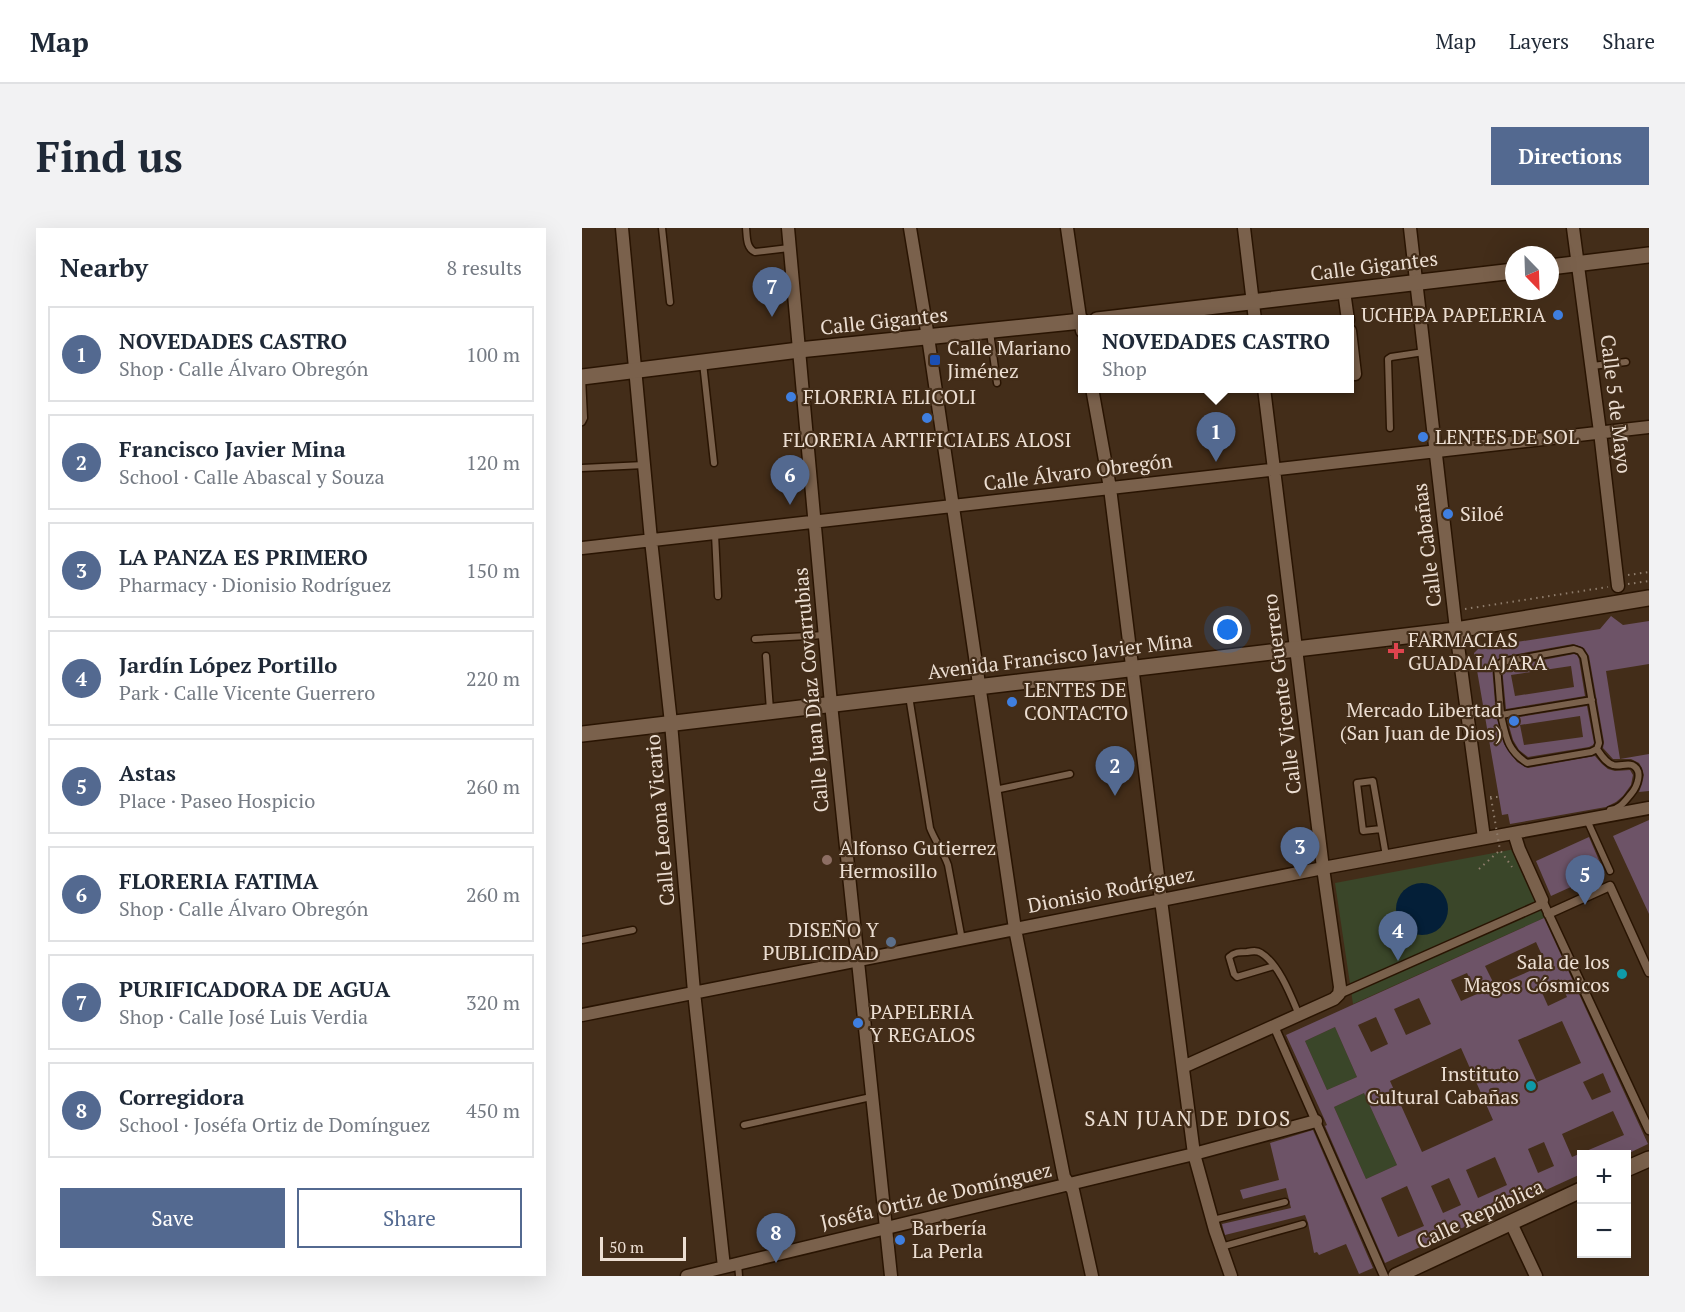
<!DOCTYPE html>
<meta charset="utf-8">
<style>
body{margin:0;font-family:"PT Serif",serif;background:#f2f2f3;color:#1f2937}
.controls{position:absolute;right:18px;bottom:18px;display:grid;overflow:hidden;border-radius:0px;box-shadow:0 6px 24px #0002}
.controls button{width:54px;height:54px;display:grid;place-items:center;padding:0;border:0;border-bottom:2px solid #e0e1e3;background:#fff;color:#1f2937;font:30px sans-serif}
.compass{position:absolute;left:923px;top:18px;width:54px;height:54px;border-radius:50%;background:#fff;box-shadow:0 6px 24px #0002;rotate:157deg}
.scale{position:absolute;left:18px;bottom:15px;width:86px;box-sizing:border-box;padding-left:6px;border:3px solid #ecded2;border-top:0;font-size:16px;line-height:21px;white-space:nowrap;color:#ecded2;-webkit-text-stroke:4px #432d19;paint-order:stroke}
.you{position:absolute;left:646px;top:402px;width:21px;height:21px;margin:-15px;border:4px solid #fff;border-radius:50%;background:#1a73e8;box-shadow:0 0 0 9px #1a73e833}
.badge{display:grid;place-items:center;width:39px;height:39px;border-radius:50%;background:#536990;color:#fff;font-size:20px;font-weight:700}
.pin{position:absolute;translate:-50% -50px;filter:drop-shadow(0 2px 3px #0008)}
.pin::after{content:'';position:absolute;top:32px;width:21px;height:18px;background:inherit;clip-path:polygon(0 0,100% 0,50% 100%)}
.popup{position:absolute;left:496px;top:87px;width:276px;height:78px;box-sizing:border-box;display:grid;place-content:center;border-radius:0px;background:#fff;filter:drop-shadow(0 2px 4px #0005);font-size:20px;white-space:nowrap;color:#747a83}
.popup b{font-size:22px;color:#1f2937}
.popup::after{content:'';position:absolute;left:50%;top:100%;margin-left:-12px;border:12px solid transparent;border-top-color:#fff}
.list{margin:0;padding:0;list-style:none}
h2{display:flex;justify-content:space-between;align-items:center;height:78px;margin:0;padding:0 24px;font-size:26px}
h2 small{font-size:20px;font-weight:400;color:#747a83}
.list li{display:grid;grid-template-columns:39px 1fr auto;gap:18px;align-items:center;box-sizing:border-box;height:96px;margin:0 12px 12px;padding:0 12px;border:2px solid #e0e1e3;border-radius:0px}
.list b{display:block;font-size:22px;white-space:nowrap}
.list p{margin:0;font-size:20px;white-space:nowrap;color:#747a83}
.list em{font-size:20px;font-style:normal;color:#747a83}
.actions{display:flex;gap:12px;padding:18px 24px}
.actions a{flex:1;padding:14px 0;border:2px solid #536990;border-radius:0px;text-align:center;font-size:21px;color:#536990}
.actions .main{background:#536990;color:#fff}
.map{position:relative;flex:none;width:1067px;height:1048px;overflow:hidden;border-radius:0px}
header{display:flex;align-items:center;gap:36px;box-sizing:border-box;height:84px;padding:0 30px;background:#fff;border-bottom:2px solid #e0e1e3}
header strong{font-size:28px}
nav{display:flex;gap:33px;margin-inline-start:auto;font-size:21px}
.intro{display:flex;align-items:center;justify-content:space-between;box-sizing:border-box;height:144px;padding:0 36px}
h1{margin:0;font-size:42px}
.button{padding:15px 27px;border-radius:0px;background:#536990;color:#fff;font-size:21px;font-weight:700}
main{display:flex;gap:36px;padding:0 36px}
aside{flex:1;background:#fff;border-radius:0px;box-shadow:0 6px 24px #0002}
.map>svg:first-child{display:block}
</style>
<header>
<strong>Map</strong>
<nav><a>Map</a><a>Layers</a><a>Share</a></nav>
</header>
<div class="intro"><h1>Find us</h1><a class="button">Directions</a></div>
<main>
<aside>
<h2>Nearby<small>8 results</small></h2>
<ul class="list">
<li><span class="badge">1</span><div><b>NOVEDADES CASTRO</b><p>Shop · Calle Álvaro Obregón</p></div><em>100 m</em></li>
<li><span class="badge">2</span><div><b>Francisco Javier Mina</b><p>School · Calle Abascal y Souza</p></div><em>120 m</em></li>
<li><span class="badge">3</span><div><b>LA PANZA ES PRIMERO</b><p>Pharmacy · Dionisio Rodríguez</p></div><em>150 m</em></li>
<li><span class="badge">4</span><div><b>Jardín López Portillo</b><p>Park · Calle Vicente Guerrero</p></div><em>220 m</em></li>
<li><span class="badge">5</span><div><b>Astas</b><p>Place · Paseo Hospicio</p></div><em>260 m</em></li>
<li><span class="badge">6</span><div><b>FLORERIA FATIMA</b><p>Shop · Calle Álvaro Obregón</p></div><em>260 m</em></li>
<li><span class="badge">7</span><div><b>PURIFICADORA DE AGUA</b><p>Shop · Calle José Luis Verdia</p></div><em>320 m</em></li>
<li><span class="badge">8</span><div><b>Corregidora</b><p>School · Joséfa Ortiz de Domínguez</p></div><em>450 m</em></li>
</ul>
<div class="actions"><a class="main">Save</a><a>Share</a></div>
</aside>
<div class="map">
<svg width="1067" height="1048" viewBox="0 0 1067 1048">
<rect width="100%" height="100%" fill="#432d19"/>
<!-- green -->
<path fill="#3a4629" d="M933 621 964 689 771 776 753 655Z
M753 799 775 849 745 862 723 813Z
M782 865 815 937 784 951 752 879Z"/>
<!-- water -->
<path fill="#041f38" d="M814 681a26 26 0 1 1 52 0a26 26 0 1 1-52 0Z"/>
<!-- building -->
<path fill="#6d5367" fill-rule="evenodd" d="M1029 388 1041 397 1067 393V436L1024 443 1038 531 1067 526V563L1057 564 1060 556 1062 547 1060 540 1057 535 1049 531H1031L1021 520 1022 514 1007 428 1002 420 991 416 919 429 912 434 910 438 914 487 922 516 935 534 946 540 1013 528 1020 536 1026 541 1033 543 1048 542 1051 547 1049 557 1041 568 1034 574 1024 579 928 596 926 586 920 587 892 425 897 420 1018 401Z
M992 426 995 427 997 431 1003 468 924 481 920 440ZM989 438 992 459 933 468 929 447Z
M1005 478 1012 515 1011 517 1007 519 946 529 937 522 931 512 925 491ZM998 488 1001 509 942 517 938 497Z
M1067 592V686L1031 608Z
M1007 609 1022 644 969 668 954 633Z
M962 690 1066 916 1043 927H999V946L803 1035 743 898 745 897 704 807ZM954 714 964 736 913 758 903 738ZM885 745 895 766 879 773 869 752ZM977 751 985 769 966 778 958 760ZM837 770 849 796 824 807 812 781ZM794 789 806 816 789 824 776 797ZM980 793 999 835 955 854 936 812ZM753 799 775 849 745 862 723 813ZM879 820 911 892 840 924 808 853ZM1021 845 1029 864 1010 872 1001 854ZM782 865 815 937 784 951 752 879ZM1031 883 1042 907 990 929 980 906ZM962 914 972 938 956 945 946 921ZM913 929 925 957 896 970 884 942ZM867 950 879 977 861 985 849 958ZM825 958 842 998 816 1009 799 970Z
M731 902 791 1040 777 1046 764 1016 737 1027 735 1024 732 1025 726 995 723 987 643 1007 641 1000 640 996 709 980 704 960 661 971 658 962 697 952 688 915Z"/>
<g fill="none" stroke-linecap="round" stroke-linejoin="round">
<!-- service casing -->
<g stroke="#291402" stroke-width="9">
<path id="service" d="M80 0 88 74
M164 0C165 9 164 20 173 24L207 20
M408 104 415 155
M121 135 132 235
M1010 138 1044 134
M0 194 2 190 0 150
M808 200 806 131 809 129 842 124
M0 240 62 237
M133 306 136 368
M173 411 243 407
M184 428 188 482
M327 468 348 600C353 613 361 623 366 637L380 712
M919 487C924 509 925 522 945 535L1009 524 1015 521 1017 515 1002 429 998 423 992 421 920 434 915 438 919 487 1010 472
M1015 521C1019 527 1024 535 1031 537 1037 539 1044 535 1050 537 1062 542 1055 559 1049 566 1043 573 1038 581 1028 582
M413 562 488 546
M1005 592 1028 643
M799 601 781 603 775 555 791 553 804 628
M0 712 51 702
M692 738 655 749 652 746 647 729C652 724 658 724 665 724 670 723 675 722 679 725 697 736 709 768 717 787
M162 897 289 869
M631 992 703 974
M639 1019 721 996
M156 1036 157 1048"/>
</g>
<!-- pedestrian casing -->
<g stroke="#291402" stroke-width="11">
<path id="pedestrian" d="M960 672 1067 902
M966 686 1028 658 1067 744
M757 766 958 677
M692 798 802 1048"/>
</g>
<!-- minor casing -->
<g stroke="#291402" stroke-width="15">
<path id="minor" d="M40 0 69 312 89 495 112 764 142 1039
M206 0 249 476 309 1048
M328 0 346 109 433 701 482 949 491 962 510 1048
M485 0 500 103
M662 0 673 92
M828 0 875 410 902 610
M991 0 1018 204 1036 358
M762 63 766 92
M768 103 773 146
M510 160 528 260 579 672 612 926 633 1002 649 1048
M0 320 1067 199
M932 605 937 621 960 672
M0 787 741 640 1067 580
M601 839 752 771 757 766 758 759 741 640 682 160
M929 995 954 1048
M105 1048 612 926 734 893"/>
</g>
<!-- secondary casing -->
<g stroke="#291402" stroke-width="18">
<path id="secondary" d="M968 39 1067 27
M515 92 932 43
M0 149 217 122 500 93
M0 506 874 402 1067 370
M1044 941 1067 931
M814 1048 999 962"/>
</g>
<!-- path -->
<path stroke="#907e6d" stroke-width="2" stroke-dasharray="1.5 4.5" stroke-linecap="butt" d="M1046 347 1067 344
M1046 356 1067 353
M883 381 1026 359
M908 569H917
M897 641 918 622 930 639"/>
<!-- service -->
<use href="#service" stroke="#7a614c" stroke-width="6"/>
<!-- pedestrian -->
<use href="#pedestrian" stroke="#7a614c" stroke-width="8"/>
<!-- minor -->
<use href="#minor" stroke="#7a614c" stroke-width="12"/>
<!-- secondary -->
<use href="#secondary" stroke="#7a614c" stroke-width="15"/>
<!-- path-bridge -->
<path stroke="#907e6d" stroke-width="2" stroke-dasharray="1.5 4.5" stroke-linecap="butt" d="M909 570 918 622"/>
</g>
<!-- markers -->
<g fill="#3f7fe0" stroke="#432d19" stroke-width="2">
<circle cx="976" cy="87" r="6"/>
<circle cx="209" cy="169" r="6"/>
<circle cx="345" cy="190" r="6"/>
<circle cx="841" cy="209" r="6"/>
<circle cx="866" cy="286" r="6"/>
<circle cx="430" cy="474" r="6"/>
<circle cx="932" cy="493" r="6"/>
<circle cx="276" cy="795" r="6"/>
<circle cx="318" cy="1012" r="6"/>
</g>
<rect fill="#1a4fb4" stroke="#432d19" stroke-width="2" x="347" y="126" width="12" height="12" rx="3"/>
<path fill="#e0444e" stroke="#432d19" stroke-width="2" d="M811 414h6v6h6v6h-6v6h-6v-6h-6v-6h6z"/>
<circle fill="#8d6e63" stroke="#432d19" stroke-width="2" cx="245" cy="632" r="6"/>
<circle fill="#5c6f8a" stroke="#432d19" stroke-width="2" cx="309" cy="714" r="6"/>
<g fill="#0f9aa8" stroke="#432d19" stroke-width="2">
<circle cx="1040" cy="746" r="6"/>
<circle cx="949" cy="858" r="6"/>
</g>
<g text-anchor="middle" stroke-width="4.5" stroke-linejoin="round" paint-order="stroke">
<!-- street labels -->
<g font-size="20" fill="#ecded2" stroke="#432d19">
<text transform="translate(792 38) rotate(-7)" y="7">Calle Gigantes</text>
<text transform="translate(302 93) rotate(-6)" y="7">Calle Gigantes</text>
<text transform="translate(1034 176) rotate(83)" y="7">Calle 5 de Mayo</text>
<text transform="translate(496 244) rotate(-7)" y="7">Calle Álvaro Obregón</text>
<text transform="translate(845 317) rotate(-97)" y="7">Calle Cabañas</text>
<text transform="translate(478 428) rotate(-7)" y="7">Avenida Francisco Javier Mina</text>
<text transform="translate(229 462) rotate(-95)" y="7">Calle Juan Díaz Covarrubias</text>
<text transform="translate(700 466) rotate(-97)" y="7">Calle Vicente Guerrero</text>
<text transform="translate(78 592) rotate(-95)" y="7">Calle Leona Vicario</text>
<text transform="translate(529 662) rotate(-11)" y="7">Dionisio Rodríguez</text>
<text transform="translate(354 968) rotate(-13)" y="7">Joséfa Ortiz de Domínguez</text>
<text transform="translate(898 986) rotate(-25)" y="7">Calle República</text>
</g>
<!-- poi labels -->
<g font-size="20" fill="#ecded2" stroke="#432d19" text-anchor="start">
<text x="964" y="94" text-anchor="end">UCHEPA PAPELERIA</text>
<text x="365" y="127">Calle Mariano<tspan x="365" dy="23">Jiménez</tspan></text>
<text x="221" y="176">FLORERIA ELICOLI</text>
<text x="853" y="216">LENTES DE SOL</text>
<text x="345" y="219" text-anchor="middle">FLORERIA ARTIFICIALES ALOSI</text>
<text x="878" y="293">Siloé</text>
<text x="826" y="419">FARMACIAS<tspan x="826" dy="23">GUADALAJARA</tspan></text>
<text x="442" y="469">LENTES DE<tspan x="442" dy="23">CONTACTO</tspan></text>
<text x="920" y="489" text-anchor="end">Mercado Libertad<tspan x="920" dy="23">(San Juan de Dios)</tspan></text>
<text x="257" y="627">Alfonso Gutierrez<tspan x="257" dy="23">Hermosillo</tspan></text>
<text x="297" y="709" text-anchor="end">DISEÑO Y<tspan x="297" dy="23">PUBLICIDAD</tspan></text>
<text x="1028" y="741" text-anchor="end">Sala de los<tspan x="1028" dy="23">Magos Cósmicos</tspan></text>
<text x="288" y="791">PAPELERIA<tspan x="288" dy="23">Y REGALOS</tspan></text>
<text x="937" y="853" text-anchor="end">Instituto<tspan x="937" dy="23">Cultural Cabañas</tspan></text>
<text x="330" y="1007">Barbería<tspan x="330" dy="23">La Perla</tspan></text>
</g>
<!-- neighbourhood labels -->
<g font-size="21" letter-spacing="1.5" fill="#ecded2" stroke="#432d19">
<text x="606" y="898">SAN JUAN DE DIOS</text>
</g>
</g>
</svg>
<div class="controls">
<button>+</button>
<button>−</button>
</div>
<svg class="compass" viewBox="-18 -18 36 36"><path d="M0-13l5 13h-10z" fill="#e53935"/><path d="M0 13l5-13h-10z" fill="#747a83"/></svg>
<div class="scale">50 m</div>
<div class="you"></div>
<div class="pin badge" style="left:634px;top:234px">1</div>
<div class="popup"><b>NOVEDADES CASTRO</b>Shop</div>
<div class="pin badge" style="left:533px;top:568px">2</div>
<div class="pin badge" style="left:718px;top:649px">3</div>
<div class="pin badge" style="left:816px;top:733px">4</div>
<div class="pin badge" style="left:1003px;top:677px">5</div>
<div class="pin badge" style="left:208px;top:277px">6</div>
<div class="pin badge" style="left:190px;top:89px">7</div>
<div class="pin badge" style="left:194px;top:1035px">8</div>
</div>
</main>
